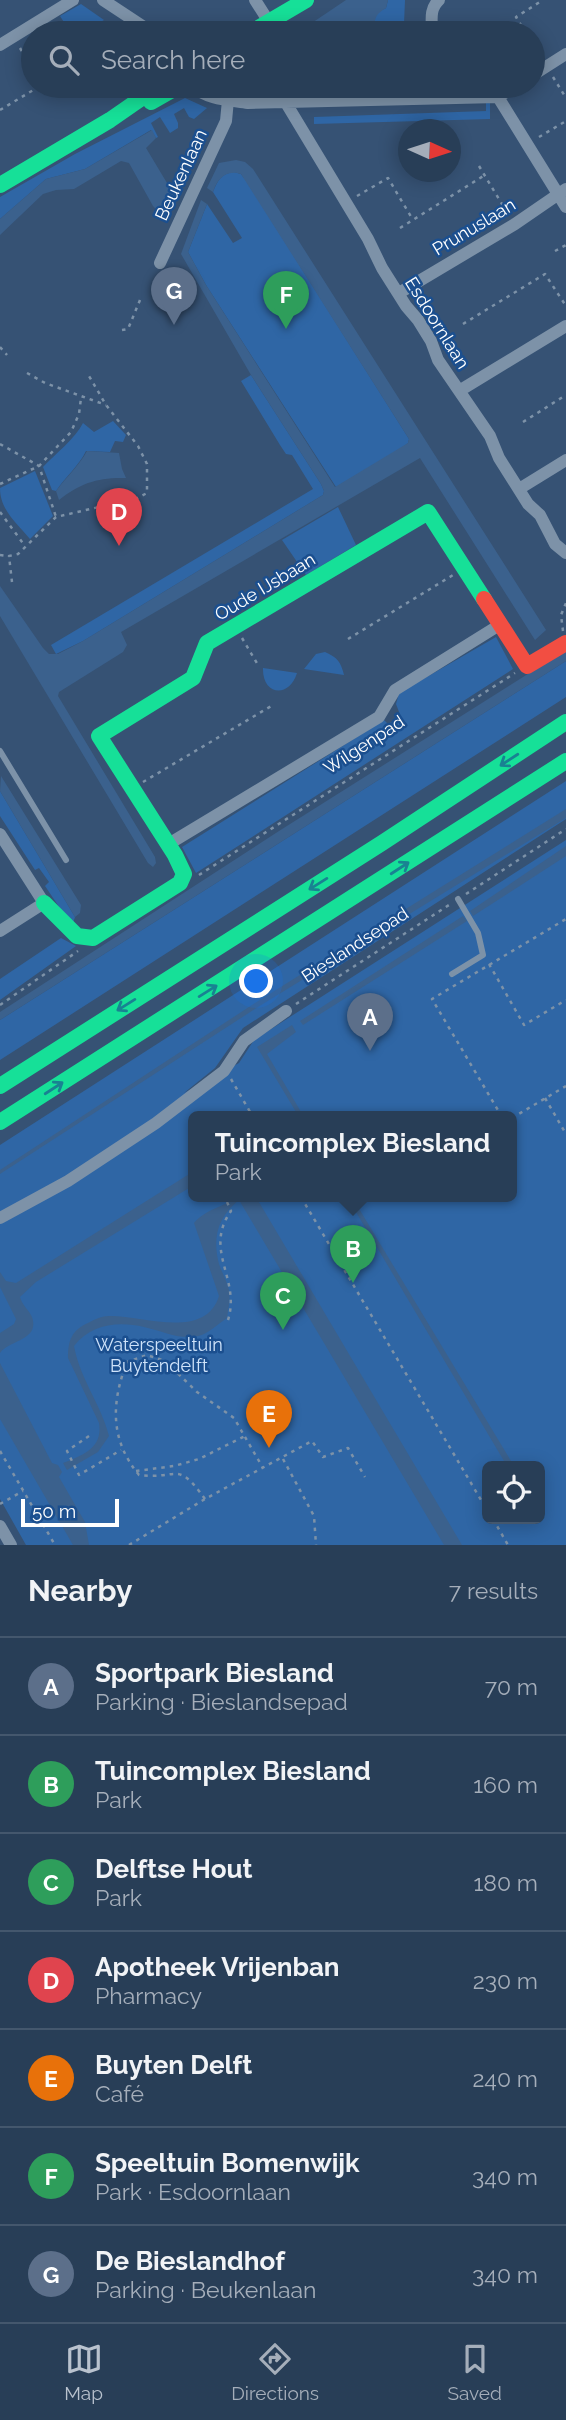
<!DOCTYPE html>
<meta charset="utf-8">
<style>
body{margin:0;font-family:Raleway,sans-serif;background:#344961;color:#f1f3f6}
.controls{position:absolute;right:21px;bottom:21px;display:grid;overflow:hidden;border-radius:10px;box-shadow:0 4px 18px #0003}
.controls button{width:63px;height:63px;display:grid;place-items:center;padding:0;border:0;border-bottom:2px solid #44576d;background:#283e57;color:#f1f3f6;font:35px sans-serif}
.compass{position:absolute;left:398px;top:119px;width:63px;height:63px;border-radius:50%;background:#283e57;box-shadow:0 4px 18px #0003;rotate:93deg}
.scale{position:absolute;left:21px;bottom:18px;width:98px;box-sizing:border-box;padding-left:7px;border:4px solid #fff;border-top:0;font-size:19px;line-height:24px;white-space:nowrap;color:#fff;-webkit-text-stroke:5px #1b4f8f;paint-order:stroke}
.you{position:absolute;left:257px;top:982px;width:24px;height:24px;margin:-18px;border:5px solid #fff;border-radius:50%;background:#1a73e8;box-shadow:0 0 0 10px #1a73e833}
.badge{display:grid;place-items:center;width:46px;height:46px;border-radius:50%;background:#b9c2ce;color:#fff;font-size:23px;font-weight:700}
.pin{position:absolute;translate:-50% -58px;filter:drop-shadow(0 2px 4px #0008)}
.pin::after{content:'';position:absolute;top:37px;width:24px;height:21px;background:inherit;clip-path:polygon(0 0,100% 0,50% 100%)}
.popup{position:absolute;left:188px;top:1111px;width:329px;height:91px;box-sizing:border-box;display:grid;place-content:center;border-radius:10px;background:#283e57;filter:drop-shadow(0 2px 5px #0005);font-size:23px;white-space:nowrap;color:#a5aeba}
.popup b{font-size:26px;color:#f1f3f6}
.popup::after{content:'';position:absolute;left:50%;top:100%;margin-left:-14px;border:14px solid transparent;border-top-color:#283e57}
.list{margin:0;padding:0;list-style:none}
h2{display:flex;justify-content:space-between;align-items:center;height:91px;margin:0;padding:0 28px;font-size:30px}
h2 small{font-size:23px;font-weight:400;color:#a5aeba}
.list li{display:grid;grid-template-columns:46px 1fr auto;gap:21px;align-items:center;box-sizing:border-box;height:98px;padding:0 28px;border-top:2px solid #44576d}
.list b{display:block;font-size:26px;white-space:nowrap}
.list p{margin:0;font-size:23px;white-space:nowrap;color:#a5aeba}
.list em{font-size:23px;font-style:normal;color:#a5aeba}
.icon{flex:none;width:38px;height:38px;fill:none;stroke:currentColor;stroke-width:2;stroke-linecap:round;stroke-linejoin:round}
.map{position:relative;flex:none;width:566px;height:1545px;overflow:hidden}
.search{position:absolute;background:#283e57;box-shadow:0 4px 18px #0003;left:21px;right:21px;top:21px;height:77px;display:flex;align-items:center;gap:18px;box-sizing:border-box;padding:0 24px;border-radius:38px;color:#a5aeba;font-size:26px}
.sheet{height:777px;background:#283e57}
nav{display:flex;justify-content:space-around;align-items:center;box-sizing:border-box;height:98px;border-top:2px solid #44576d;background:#283e57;font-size:19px;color:#a5aeba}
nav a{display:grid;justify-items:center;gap:4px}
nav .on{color:#b9c2ce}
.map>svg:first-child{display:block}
</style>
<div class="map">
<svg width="566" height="1545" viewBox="0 0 566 1545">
<rect width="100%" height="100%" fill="#365274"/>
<!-- green -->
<path fill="#2f66a5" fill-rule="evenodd" d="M388 0H405L404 24 375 25 373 20 378 12 386 8Z
M81 4 104 20 82 33H71L60 16Z
M185 98 207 108 194 119 189 117 184 108 174 114 178 123V128L170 133 160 117 151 123 158 137 156 138 151 130 85 169 46 179 0 219V197L75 154Z
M486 102H490V119L314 124V117L486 111Z
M234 172 241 174 247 182 409 439 408 443 399 450 336 487 206 285 188 252 207 204 233 243 242 238 213 192C217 181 222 173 234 172Z
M251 375 321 484 324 491 323 495 83 641 56 654 51 645 313 489 292 455 286 454 280 445 241 381Z
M113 421 126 435 123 442 115 441 110 452 86 451C79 466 65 477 56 491L52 490 43 467C55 454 75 439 83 423L94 432Z
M35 471 53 516 30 539C16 522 0 510 0 488Z
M338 507 356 545 306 575 282 540Z
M496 637 513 669 196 873 182 847 384 720 388 724 401 717 396 704 399 693Z
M325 652C337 657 341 662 344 675L304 669 316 654Z
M566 661V697L0 1060V1020Z
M263 668 297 673C289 699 262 695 263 668Z
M566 781V819L243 1028 215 1068 184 1093 239 1063 254 1040 566 840V1545H26L0 1499V1145ZM194 1117H512V1197H194ZM487 1466H540V1519H487Z
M0 791 75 917 72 926 45 886 49 882 39 868 35 870 0 816Z
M61 938 76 946 0 1000V979Z"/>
<!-- water -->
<path fill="#3b618d" d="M346 0H388L386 8C374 15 374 20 375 33H297Z
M152 130 156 138 146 148 176 198 163 212 158 211 153 206 129 163 121 161 74 189 56 190 43 194 0 235V219L46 179 85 169Z
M236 160 245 162 253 169 546 630 535 640 420 458 121 632 127 645 123 652 59 692 58 696 155 857 156 863 153 867 148 863 0 616V586L43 648 49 654H58L83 641 323 495 324 491 321 484 251 375 181 254 201 200 207 204 188 252 206 285 335 487 408 443 409 439 241 174C226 169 217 179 213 192L207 188 219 163Z
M87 451 119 453 122 469 126 478C99 477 80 483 59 500L56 491C66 477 79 466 87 451Z
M566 650V661L0 1020V1012L279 831Z
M1 776 81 905 80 913 75 917 0 791Z
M566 809V818L258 1007 0 1174V1170L255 1003Z
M566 846V856L473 916 470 911Z
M463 916 467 921 303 1025 300 1021Z
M292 1025 296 1032 267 1054 304 1117H299L257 1047Z
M194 1171V1185L36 1282 20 1297C22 1305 29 1310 32 1317 40 1340 10 1340 0 1353V1333L14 1324 16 1319 0 1287V1272L6 1281 16 1283Z
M238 1197H256L462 1545H444L239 1200C218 1217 212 1237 219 1264 222 1273 227 1281 229 1290 231 1299 228 1309 227 1318 218 1324 208 1334 198 1336 178 1340 163 1331 144 1327 118 1321 91 1324 74 1346 80 1379 101 1404 109 1436L98 1452 67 1470 63 1463C83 1455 103 1448 99 1423L68 1358C68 1340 72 1330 88 1323 95 1319 102 1316 109 1316 141 1315 205 1341 219 1296L194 1223C206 1209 223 1207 238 1197Z
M347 1197H352L514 1466H507Z
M0 1363 52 1463 58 1465 62 1472 59 1477 85 1522 89 1545H73L0 1419Z"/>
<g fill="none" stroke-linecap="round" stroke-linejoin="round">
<!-- path -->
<path stroke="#7d92a8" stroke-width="2.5" stroke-dasharray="3.5 5" stroke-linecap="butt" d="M61 23 68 33
M526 33 516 17 543 0
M533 44 540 56
M20 48 33 70
M553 77 566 98
M0 110 40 86
M539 137 566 121
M479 166 508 214
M357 196 388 178 413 220
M400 228 485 175
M555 251 566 245
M463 324 545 274 566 306
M122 330 128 329 140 300
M0 347 7 355
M27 373 45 383 106 405
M523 422 566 395
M0 444 39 466 56 517
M0 484 39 466 71 432 79 414 81 398
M0 512 25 546
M0 555 9 556
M12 582 9 556 18 554 56 517 99 507 124 505 147 493V464L138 446 106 405 89 376
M563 631 561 615 566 603
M242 638 258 665
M348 639 453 575
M143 782 273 705
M199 875 515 673
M466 894 566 829
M489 964 524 1025 566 1000
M296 1004 452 903
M0 1005 78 951
M231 1079 253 1117
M545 1098 566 1134
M502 1117 432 999 566 919
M512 1118 566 1086
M301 1197 487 1510
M227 1202 231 1211C203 1250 241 1279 228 1320
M89 1436 67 1451 79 1475 121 1450
M0 1451 55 1545
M283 1459 314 1516 316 1545
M136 1471 174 1466 199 1459 245 1436
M205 1499C176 1459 179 1480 139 1475 110 1440 111 1403 127 1362L147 1355 165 1361 197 1392 234 1418 263 1468
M0 1504 23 1491
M493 1519 508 1545
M129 1545 205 1499 312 1441 323 1457 348 1448 365 1477"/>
<!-- lane -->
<path stroke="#7d92a8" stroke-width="6" d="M0 751 66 860
M452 974 483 955 478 933 458 899"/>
<!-- street -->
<path stroke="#7d92a8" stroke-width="12" d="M103 0 153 33
M255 0 269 22
M432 33C432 21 429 9 439 0
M0 45 73 0
M533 75 566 54
M193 86C207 100 229 100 248 103L498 97 566 207
M214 86 228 100
M498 97 516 86
M286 103 368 239 382 268 406 306 418 320 431 341 438 360 490 436 499 458 528 504 540 515 555 544 566 553
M160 263 226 121 228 100
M399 293 515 224 566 189
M459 391 566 326
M519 489 566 460
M0 834 44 903 0 931
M167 845 379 717 395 690 501 624
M0 1218 68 1181 156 1123 224 1071 244 1041 286 1011
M0 1526 11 1545"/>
<!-- fast -->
<path stroke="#16e098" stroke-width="16" d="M250 33 306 0
M151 102 179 86
M0 185 110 120 159 86
M44 903 77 936 93 938 180 883 184 874 175 855 99 736 193 678 207 643 428 512 484 599
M0 1086 382 843 566 722
M0 1122 566 761"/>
<!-- jam -->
<path stroke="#f24e42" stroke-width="16" d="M484 599 527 666 566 643"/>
</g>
<!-- one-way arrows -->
<defs><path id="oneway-shaft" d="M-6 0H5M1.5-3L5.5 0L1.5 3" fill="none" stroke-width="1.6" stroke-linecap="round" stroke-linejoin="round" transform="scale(1.75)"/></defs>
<g stroke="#198292">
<use href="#oneway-shaft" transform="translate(509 760) rotate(147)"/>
<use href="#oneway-shaft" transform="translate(400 868) rotate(-33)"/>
<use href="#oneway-shaft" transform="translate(318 884) rotate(148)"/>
<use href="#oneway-shaft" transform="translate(208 991) rotate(-32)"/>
<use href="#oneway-shaft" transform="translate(126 1005) rotate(148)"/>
<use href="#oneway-shaft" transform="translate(54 1088) rotate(-33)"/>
</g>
<g text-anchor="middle" stroke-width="5" stroke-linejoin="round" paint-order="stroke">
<!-- street labels -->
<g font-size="18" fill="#fff" stroke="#1b4f8f">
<text transform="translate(181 175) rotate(-65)" y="6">Beukenlaan</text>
<text transform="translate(474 227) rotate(-31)" y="6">Prunuslaan</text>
<text transform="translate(437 323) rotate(58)" y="6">Esdoornlaan</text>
<text transform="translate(265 587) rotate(-31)" y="6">Oude IJsbaan</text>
<text transform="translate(364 745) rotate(-33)" y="6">Wilgenpad</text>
<text transform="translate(355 945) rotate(-33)" y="6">Bieslandsepad</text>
</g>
<!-- park labels -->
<g font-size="18" fill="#cfe3fa" stroke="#1b4f8f">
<text x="159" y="1351">Waterspeeltuin<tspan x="159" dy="21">Buytendelft</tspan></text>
</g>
</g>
</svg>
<div class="controls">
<button><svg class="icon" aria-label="locate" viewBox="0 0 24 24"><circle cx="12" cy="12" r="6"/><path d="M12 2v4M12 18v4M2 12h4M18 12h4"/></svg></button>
</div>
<svg class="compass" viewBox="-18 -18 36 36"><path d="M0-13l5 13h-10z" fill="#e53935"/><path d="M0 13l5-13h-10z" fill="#a5aeba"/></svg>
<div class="scale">50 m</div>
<div class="you"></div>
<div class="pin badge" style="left:370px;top:1051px;background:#5c6f8a">A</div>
<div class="pin badge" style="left:353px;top:1283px;background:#2e9e5b">B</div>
<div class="popup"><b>Tuincomplex Biesland</b>Park</div>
<div class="pin badge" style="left:283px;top:1330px;background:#2e9e5b">C</div>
<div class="pin badge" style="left:119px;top:546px;background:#e0444e">D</div>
<div class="pin badge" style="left:269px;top:1448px;background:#e8710a">E</div>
<div class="pin badge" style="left:286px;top:329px;background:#2e9e5b">F</div>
<div class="pin badge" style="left:174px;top:325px;background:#5c6f8a">G</div>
<div class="search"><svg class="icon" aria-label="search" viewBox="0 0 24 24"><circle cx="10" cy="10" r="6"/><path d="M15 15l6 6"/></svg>Search here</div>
</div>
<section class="sheet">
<h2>Nearby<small>7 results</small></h2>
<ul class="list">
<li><span class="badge" style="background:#5c6f8a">A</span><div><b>Sportpark Biesland</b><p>Parking · Bieslandsepad</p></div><em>70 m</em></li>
<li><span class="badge" style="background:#2e9e5b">B</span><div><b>Tuincomplex Biesland</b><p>Park</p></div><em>160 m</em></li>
<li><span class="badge" style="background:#2e9e5b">C</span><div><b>Delftse Hout</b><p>Park</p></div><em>180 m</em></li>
<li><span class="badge" style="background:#e0444e">D</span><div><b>Apotheek Vrijenban</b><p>Pharmacy</p></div><em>230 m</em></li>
<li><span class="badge" style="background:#e8710a">E</span><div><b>Buyten Delft</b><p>Café</p></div><em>240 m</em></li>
<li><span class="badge" style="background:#2e9e5b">F</span><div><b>Speeltuin Bomenwijk</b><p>Park · Esdoornlaan</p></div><em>340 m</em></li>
<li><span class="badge" style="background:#5c6f8a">G</span><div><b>De Bieslandhof</b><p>Parking · Beukenlaan</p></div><em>340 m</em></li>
</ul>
</section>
<nav>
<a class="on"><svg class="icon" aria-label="map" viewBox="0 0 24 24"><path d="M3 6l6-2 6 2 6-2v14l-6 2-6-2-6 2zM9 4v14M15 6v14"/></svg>Map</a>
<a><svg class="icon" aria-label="directions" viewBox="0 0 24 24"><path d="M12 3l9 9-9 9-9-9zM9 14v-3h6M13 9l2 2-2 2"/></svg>Directions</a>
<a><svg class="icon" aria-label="saved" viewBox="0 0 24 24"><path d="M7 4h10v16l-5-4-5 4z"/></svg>Saved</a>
</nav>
